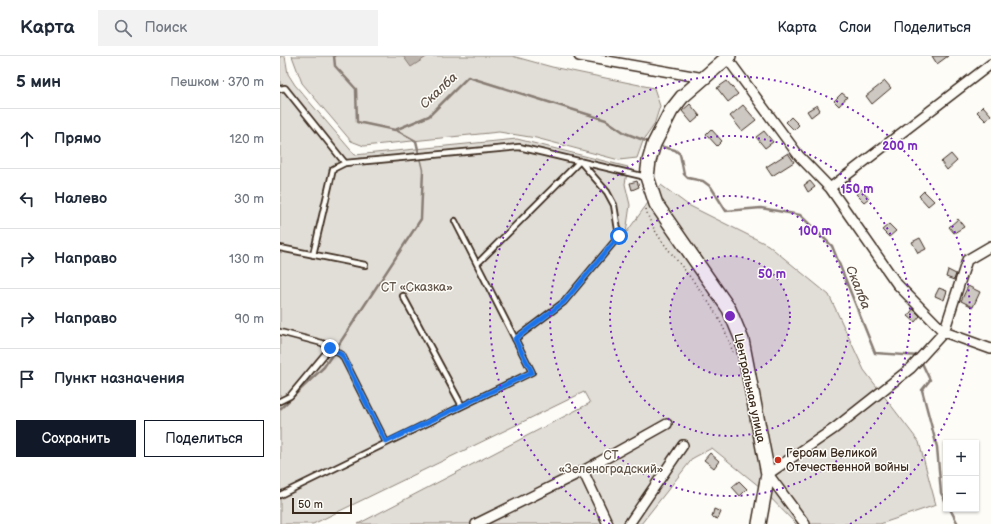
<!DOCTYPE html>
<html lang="ru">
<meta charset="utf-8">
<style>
body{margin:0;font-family:"Balsamiq Sans",sans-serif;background:#f2f2f3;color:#1f2937}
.controls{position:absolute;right:12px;bottom:12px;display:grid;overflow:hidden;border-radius:0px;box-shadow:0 1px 3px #0004}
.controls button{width:36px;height:36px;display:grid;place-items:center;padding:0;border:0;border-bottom:1px solid #e0e1e3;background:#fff;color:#1f2937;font:20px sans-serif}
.scale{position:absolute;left:12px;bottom:10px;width:60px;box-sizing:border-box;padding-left:4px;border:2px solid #3b2a1e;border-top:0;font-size:11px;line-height:14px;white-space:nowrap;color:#3b2a1e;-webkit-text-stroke:3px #fdfcf7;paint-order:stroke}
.stop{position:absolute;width:12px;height:12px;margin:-9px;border:3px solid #1a73e8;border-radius:50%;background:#fff}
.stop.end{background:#1a73e8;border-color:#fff;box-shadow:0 1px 4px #0008}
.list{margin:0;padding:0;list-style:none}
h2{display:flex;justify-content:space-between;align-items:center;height:52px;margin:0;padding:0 16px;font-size:17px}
h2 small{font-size:13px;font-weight:400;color:#747a83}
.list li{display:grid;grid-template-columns:26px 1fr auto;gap:12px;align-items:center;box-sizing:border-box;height:60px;padding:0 16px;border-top:1px solid #e0e1e3}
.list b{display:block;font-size:15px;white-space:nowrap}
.list em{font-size:13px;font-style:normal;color:#747a83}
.actions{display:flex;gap:8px;padding:12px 16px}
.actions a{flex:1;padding:9px 0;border:1px solid #111827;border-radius:0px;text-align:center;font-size:14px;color:#111827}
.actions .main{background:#111827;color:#fff}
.icon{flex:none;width:22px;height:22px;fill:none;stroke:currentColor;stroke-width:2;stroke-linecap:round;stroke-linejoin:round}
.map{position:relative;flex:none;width:711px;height:468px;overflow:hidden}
header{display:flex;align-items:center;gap:24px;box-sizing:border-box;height:56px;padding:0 20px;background:#fff;border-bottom:1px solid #e0e1e3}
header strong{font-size:19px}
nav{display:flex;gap:22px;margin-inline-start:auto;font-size:14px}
.search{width:280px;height:36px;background:#f2f2f3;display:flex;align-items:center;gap:10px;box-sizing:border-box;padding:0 14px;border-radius:0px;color:#747a83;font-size:15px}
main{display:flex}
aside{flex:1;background:#fff}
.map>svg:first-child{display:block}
</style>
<header>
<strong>Карта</strong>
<div class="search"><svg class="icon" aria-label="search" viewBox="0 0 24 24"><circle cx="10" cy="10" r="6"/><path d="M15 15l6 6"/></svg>Поиск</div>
<nav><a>Карта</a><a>Слои</a><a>Поделиться</a></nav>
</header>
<main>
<aside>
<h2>5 мин<small>Пешком · 370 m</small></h2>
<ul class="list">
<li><svg class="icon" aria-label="ahead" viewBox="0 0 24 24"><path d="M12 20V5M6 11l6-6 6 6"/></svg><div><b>Прямо</b></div><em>120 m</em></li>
<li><svg class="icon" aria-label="left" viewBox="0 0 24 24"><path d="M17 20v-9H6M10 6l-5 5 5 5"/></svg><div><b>Налево</b></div><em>30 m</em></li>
<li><svg class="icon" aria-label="right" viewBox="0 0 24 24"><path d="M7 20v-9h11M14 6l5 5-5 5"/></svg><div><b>Направо</b></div><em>130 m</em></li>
<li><svg class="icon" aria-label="right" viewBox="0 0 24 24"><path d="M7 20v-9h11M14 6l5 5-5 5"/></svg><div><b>Направо</b></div><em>90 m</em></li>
<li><svg class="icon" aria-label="arrive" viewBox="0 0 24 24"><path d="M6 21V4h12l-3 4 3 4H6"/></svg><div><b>Пункт назначения</b></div></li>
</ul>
<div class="actions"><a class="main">Сохранить</a><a>Поделиться</a></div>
</aside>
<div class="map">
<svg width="711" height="468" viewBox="0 0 711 468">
<rect width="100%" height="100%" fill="#fdfcf7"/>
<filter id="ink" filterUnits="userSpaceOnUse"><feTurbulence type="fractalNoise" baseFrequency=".025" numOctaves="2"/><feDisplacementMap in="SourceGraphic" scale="8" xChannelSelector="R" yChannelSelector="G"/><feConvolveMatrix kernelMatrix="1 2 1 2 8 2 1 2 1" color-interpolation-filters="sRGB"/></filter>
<g filter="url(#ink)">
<!-- green -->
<path fill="#e1ded7" stroke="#8e847a" d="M0 0H5L8 18 15 29 75 99 237 83 348 111 345 128 350 149 346 177 381 129 408 149 488 189 549 239 584 314 639 386 656 449 600 468H516L480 431 432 392 413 402 361 468H78L310 347 304 336 33 468H0Z
M12 0H232L272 11 374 32 380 50 374 69 363 85 357 102 339 104 256 82 219 76 84 90 71 85 22 27Z"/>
<!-- water -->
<path fill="#bbb4ad" stroke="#887d74" d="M123 0H148L131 11Z"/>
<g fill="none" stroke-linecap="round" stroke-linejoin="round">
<!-- stream -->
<path stroke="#887d74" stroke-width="2.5" d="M54 0 55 10 76 33 77 66 115 74 149 60 188 21 326 64 345 77 366 85
M383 91 395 94 400 98 404 118 408 122 423 125 431 131 446 155 481 152 520 159 552 190 595 297 639 300
M641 305 650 324 642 334 657 391 661 437 666 446
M0 353 44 311 141 163 143 114 136 85 116 74
M670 453 678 468"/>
</g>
<!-- building -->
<path fill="#cdc8c2" stroke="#3b2a1e" d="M652 0H668L657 8Z
M447 25 458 38 448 46 437 32Z
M605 25 611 32 592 48 586 40Z
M562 37 567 41 559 50 554 45Z
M410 48 420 60 412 67 402 55Z
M463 49 476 64 462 75 450 60Z
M537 49 540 54 531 61 527 55Z
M703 50 711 59 706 65 697 56Z
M511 61 519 69 514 74 506 66Z
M431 73 442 85 437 90 426 78Z
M484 75 493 86 485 92 476 81Z
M508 97 514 106 492 120 486 111Z
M671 98 677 105 667 114 661 106Z
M357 125 359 131 352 134 350 127Z
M530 125 535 131 528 136 524 129Z
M581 133 589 142 584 146 576 138Z
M644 135 654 145 648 150 639 140Z
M678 163 684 171 674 177 669 171Z
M609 168 616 175 609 181 602 174Z
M640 182 646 193 638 197 632 186Z
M668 214 676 218 674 224 666 221Z
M688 230 700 236 693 251 681 245Z
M659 232 667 235 664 244 655 240Z
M633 253 640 260 635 266 628 260Z
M430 397 439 405 434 412 424 404Z
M459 425 467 433 460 440 452 431Z
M434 453 441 456 438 463 432 461Z"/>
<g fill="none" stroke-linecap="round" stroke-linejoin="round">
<!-- lane casing -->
<g stroke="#3b2a1e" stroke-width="8">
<path id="lane" d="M0 33 5 32 65 107
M0 192 85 209
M33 199 53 113 65 107 239 91 366 121
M197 208 300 105 327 136 334 149 339 180 284 246 235 283
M123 240 182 350
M0 276 42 287 62 299 106 386
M0 345 10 340 50 292
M0 439 252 316 175 165"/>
</g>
<!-- street casing -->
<g stroke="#3b2a1e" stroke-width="12">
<path id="street" d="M299 0 424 22
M447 2 519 100 550 132 617 228 664 276 711 293
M550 132 711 8
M303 415 328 468
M196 468 303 415 387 368
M349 468 403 389
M525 468 488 418 555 372 631 312 664 276 687 204 711 190"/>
</g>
<!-- secondary casing -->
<g stroke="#3b2a1e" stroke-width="16">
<path id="secondary" d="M449 0 402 41 391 55 374 88 369 105 367 121 376 148 449 253 462 284 488 418 479 468"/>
</g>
<!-- path -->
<path stroke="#3b2a1e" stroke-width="1.5" stroke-dasharray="1 3" stroke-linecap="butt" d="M366 153C371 174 386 190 399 207 422 236 443 262 453 297"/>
<!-- lane -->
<use href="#lane" stroke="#fdfcf7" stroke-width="4.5"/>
<!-- street -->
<use href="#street" stroke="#fdfcf7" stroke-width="9"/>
<!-- secondary -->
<use href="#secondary" stroke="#fdfcf7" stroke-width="13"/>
</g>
</g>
<g fill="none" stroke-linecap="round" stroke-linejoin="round" filter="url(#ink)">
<!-- route -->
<path stroke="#1a73e8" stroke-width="5" d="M50 292 62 299 106 386 252 316 235 283 284 246 339 180"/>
</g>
<!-- distance rings -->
<circle cx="450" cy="260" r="60" fill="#7b2cbf" fill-opacity=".12"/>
<g fill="none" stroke="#7b2cbf" stroke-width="2" stroke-dasharray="2 4">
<circle cx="450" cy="260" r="60"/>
<circle cx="450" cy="260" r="120"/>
<circle cx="450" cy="260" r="180"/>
<path d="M330 468A240 240 0 1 1 570 468"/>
</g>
<!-- markers -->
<circle fill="#c8321e" stroke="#fdfcf7" stroke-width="1.5" cx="498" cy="404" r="4"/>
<g text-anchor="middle" stroke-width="3" stroke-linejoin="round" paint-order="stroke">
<!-- park labels -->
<g font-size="12" fill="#64574c" stroke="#fdfcf7">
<text x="137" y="235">СТ «Сказка»</text>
<text x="331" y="403">СТ<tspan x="331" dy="14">«Зеленоградский»</tspan></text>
</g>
<!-- street labels -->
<g font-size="12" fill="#3b2a1e" stroke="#fdfcf7">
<text transform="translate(470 332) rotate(78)" y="4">Центральная улица</text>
</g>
<!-- poi labels -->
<g font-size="12" fill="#3b2a1e" stroke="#fdfcf7" text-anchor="start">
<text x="506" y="401">Героям Великой<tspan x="506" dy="14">Отечественной войны</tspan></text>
</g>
<!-- water labels -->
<g font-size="13" font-style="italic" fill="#615349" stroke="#fdfcf7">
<text transform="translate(158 34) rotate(-43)" y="5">Скалба</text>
<text transform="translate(579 231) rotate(68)" y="5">Скалба</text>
</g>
</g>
<circle cx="450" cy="260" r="6" fill="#7b2cbf" stroke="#fdfcf7" stroke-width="2"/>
<g font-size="12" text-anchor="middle" font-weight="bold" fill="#7b2cbf" stroke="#fdfcf7" stroke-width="3" stroke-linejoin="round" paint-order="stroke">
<text x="620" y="94">200 m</text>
<text x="577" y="137">150 m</text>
<text x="535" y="179">100 m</text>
<text x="492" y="222">50 m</text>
</g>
</svg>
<div class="controls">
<button>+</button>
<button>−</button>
</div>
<div class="scale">50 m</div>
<div class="stop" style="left:339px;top:180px"></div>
<div class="stop end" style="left:50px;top:292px"></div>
</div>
</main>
